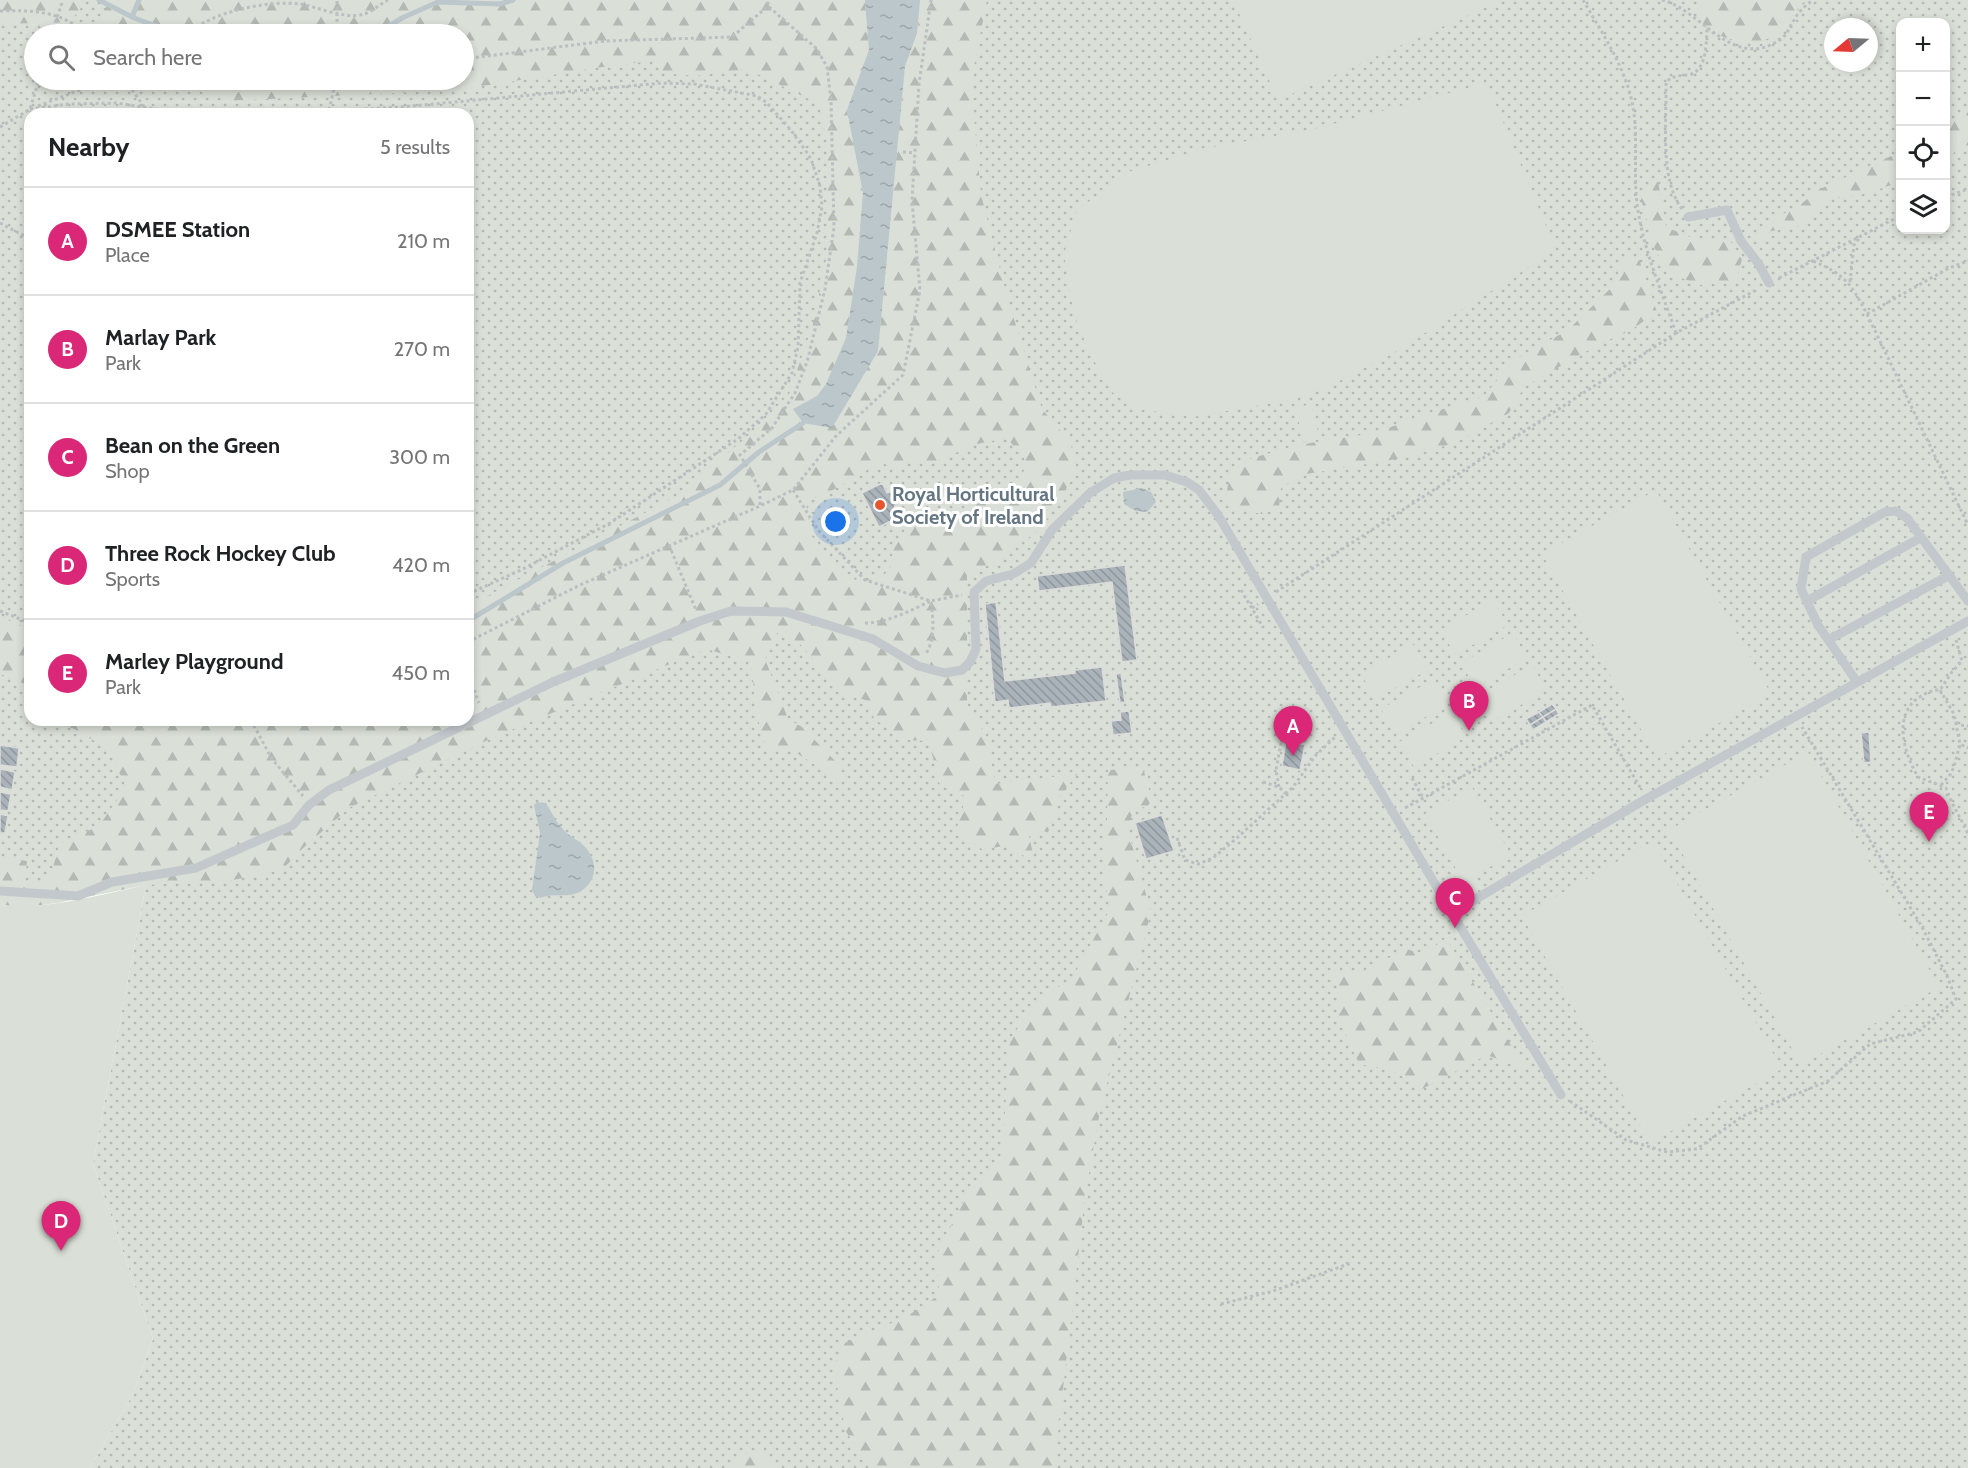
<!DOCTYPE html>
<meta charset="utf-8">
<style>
body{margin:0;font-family:Cabin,sans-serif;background:#f2f2f2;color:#202124}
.controls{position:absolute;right:18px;top:18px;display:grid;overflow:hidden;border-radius:12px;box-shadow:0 3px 9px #0003}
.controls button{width:54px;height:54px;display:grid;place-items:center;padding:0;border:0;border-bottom:2px solid #e0e0e0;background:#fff;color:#202124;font:30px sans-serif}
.compass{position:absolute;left:1824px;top:18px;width:54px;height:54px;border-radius:50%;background:#fff;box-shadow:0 3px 9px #0003;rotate:251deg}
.you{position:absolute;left:836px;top:522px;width:21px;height:21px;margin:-15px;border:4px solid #fff;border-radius:50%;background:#1a73e8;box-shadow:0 0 0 9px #1a73e833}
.badge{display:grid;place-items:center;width:39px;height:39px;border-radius:50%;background:#db2777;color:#fff;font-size:20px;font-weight:700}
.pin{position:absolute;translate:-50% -50px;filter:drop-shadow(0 2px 3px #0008)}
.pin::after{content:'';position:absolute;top:32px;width:21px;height:18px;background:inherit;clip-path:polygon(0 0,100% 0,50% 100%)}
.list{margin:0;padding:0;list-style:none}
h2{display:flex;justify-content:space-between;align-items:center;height:78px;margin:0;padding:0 24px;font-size:26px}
h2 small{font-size:20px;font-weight:400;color:#757577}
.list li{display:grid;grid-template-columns:39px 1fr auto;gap:18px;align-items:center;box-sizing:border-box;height:108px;padding:0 24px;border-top:2px solid #e0e0e0}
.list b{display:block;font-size:22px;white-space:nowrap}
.list p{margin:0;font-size:20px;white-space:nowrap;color:#757577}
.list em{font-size:20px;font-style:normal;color:#757577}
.icon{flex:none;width:33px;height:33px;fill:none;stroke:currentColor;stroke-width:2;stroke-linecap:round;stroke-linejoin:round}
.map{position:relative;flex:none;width:1968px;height:1468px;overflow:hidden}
.search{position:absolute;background:#fff;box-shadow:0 3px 9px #0003;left:24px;top:24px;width:450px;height:66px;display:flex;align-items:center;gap:15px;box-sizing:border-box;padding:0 21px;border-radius:33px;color:#757577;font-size:22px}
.panel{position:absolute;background:#fff;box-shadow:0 3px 9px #0003;left:24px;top:108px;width:450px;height:618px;border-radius:18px}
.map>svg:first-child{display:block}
</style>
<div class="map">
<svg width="1968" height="1468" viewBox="0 0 1968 1468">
<defs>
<pattern id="green-dots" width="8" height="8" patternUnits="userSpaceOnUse" patternTransform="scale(1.5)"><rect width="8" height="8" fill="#dadfd7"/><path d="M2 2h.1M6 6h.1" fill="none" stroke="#b4b9b4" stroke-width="1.8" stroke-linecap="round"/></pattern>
<pattern id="forest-firs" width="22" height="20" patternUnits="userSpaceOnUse" patternTransform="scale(1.5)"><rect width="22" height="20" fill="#dadfd7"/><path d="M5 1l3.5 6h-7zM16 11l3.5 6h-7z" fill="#b4b9b4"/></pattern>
<pattern id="water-ripples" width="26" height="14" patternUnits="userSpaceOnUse" patternTransform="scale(1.5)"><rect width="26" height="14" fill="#bbc7cb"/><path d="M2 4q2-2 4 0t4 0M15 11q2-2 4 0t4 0" fill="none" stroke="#9ca6aa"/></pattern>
<pattern id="building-back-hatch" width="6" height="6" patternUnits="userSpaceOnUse" patternTransform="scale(1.5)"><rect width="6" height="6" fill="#aab3b9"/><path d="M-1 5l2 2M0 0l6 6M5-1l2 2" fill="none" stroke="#8e969c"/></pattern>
</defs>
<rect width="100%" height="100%" fill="#fafaf8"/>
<!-- green -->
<path fill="url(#green-dots)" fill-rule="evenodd" d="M0 0H1968V1468H90L133 1394 153 1339 93 1164 146 885 0 905ZM1900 22H1946V230H1900ZM1833 27H1869V63H1833ZM34 34H464V80H34ZM30 114H468V720H30Z"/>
<!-- forest -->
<path fill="url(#forest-firs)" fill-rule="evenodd" d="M0 0H87L70 22 0 24Z
M109 0H865L869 50 847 110 863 193 857 267 846 338 826 384 817 396 803 423 878 351 905 66 917 33 920 0H987L971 82 981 195 1008 300 1042 409 1071 443 1075 474 1042 527 1005 556 967 576V704L988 739 995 784 1077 774 1059 797 1050 830 1029 836 1035 863 1007 845 983 850 956 831 966 797 939 783 929 741 907 740 874 719 869 701 854 697 830 685 819 665 798 642 777 633 765 659 788 719 802 727 839 765V780L795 752 766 748 757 716 751 662 706 649 494 737 349 808 302 849 282 870 233 880 146 885 57 903 25 907 0 905V857L27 861 25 881 48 884 60 843 99 826 126 787 108 749 74 729 57 722 56 720H468V606L675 497 748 436 789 394 813 324 828 250 827 143 819 104 747 69 696 76 663 73 659 60 595 68 458 90 227 101 192 85 136 80H464V34H104L100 23ZM1007 438 1028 463 1014 489 950 515 911 521 894 546 890 568 882 577 858 582 834 562 810 534 806 502 831 491 881 462 896 470 908 462 932 463 977 444Z
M1698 0H1806C1792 13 1784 31 1767 39 1750 47 1714 38 1702 23 1697 16 1698 8 1698 0Z
M1968 110V150L1946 156C1945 133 1943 121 1968 110Z
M1900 152V178L1891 185 1864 194 1832 199 1815 210 1808 221 1795 227 1771 231 1760 243 1751 237 1769 222 1801 204 1820 189Z
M1658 181 1666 227 1695 239 1731 242 1742 259 1736 281 1700 285 1668 273 1654 247 1641 199Z
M1625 255 1639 259 1657 312 1628 332 1601 343 1524 387 1509 413 1455 443 1397 459 1306 474 1281 487 1279 508 1262 514 1237 509 1226 496 1230 474 1242 461 1298 445 1374 433 1433 412 1483 397 1514 360 1568 330 1614 285Z
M0 617 30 629V686L0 674Z
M1143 768 1152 800 1147 807 1135 808 1127 827 1151 912 1100 1111 1085 1196 1054 1468H869L845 1430 834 1369 842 1344 906 1317 939 1295 937 1254 968 1192 1002 1155 1010 1039 1045 990 1069 984 1110 909 1102 869 1107 820 1108 770Z
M1446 938 1526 1070 1487 1055 1422 1089 1395 1072 1359 1064 1338 1016 1339 987 1327 971 1361 972 1406 949 1424 954Z
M754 1450 766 1455 778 1468H731L744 1455Z"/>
<!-- pitch -->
<path fill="#dadfd7" d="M1233 0H1503L1278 100Z
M1487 83 1556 250 1395 352 1324 389 1289 400 1193 417 1138 409 1113 393 1090 354 1074 315 1064 254 1077 210 1131 171 1207 148 1314 129Z
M1311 404 1320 439 1304 442 1295 408Z
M1656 490 1771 694 1657 758 1542 554Z
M1493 600 1508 625 1455 655 1441 630Z
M1513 633 1527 658 1475 688 1461 663Z
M1413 644 1428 670 1375 699 1361 674Z
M1532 665 1547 690 1494 720 1480 695Z
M1434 679 1448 704 1396 734 1381 709Z
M1452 712 1466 737 1414 767 1399 742Z
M1808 752 1939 987 1801 1065 1669 830Z
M1472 787 1511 855 1474 876 1481 889 1469 895 1464 883 1425 814Z
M1653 841 1782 1069 1650 1143 1522 916Z
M146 885 93 1164 153 1339 133 1394 90 1468H0V905C49 910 98 895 146 885Z"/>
<!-- water -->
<path fill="url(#water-ripples)" d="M865 0H920L917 33 905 66 878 351 832 428 803 423 793 409 817 396 826 384 846 338 857 267 863 193 847 110 869 50Z
M1142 488 1151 492 1156 502 1147 512 1136 511 1124 504 1123 492Z
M537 802 546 803C551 811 555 820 561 827 568 836 579 840 586 848 598 862 597 881 581 891 568 899 552 892 541 898L535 896 532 890 540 833 534 805Z"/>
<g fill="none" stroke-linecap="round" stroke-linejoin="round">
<!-- stream -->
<path stroke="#bbc7cb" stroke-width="5" d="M99 0 132 17 139 0
M132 17C156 27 179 34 205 34 220 34 233 33 248 34
M376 34 402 18 438 2 500 4 513 0
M468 621 563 563 720 485 759 452 803 423"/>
</g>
<!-- building -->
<path fill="url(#building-back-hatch)" stroke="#dcdcda" stroke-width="1.5" d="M882 483 887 493 891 492 896 494 898 499 894 508 899 517 879 527 862 493Z
M1125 565 1137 660 1122 662 1112 582 1039 591 1037 576Z
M996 602 1005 681 1075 673V670L1102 667 1106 701 1051 707 1050 703 1009 708 1008 700 995 702 985 604Z
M1121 673 1125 702 1120 703 1116 674Z
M1552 704 1556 709 1543 717 1539 712Z
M1556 709 1559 714 1546 722 1543 717Z
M1129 711 1132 733 1113 735 1111 721 1121 720 1120 712Z
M1539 712 1543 717 1530 725 1526 719Z
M1543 717 1546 722 1533 730 1530 725Z
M1869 732 1871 762 1864 763 1861 733Z
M1286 741 1305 745 1300 770 1282 766Z
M0 745 19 748 17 767 0 765Z
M0 769 15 772 12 790 0 787Z
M0 792 11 794 8 811 0 810Z
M0 814 8 816 5 833H0Z
M1162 815 1174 851 1146 859 1135 823Z"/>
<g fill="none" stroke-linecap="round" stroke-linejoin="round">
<!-- path -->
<path stroke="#bbbfc2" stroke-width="3" stroke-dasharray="3 3" stroke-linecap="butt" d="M1583 0C1606 40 1633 78 1635 125 1637 155 1633 186 1639 216 1646 256 1663 295 1676 333
M1662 0C1701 9 1733 73 1781 39 1788 34 1789 27 1794 20 1798 12 1806 5 1813 0
M0 11C34 10 61 11 87 34
M51 34 63 0
M187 34C212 12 266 0 300 4 318 7 346 20 364 14 372 12 380 4 388 0
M337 34V0
M464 59 605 41 732 37 768 6V0
M125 80 145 108
M38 106 106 80
M30 109 68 104 117 103 168 111 277 114 400 107 662 83 694 84 757 96 766 102 790 129 808 154 812 162 820 186 822 207 817 233 800 283 798 347 792 373 766 414 738 439 610 523 521 570 468 594
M329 110 336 80
M31 114 30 109 39 80
M0 127 32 108
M903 152 915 153
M1946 197 1968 189
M1682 209C1659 179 1667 119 1666 82 1674 75 1678 76 1688 75 1707 72 1706 44 1707 29
M0 223 30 239
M1813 261C1846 275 1851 284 1867 314L1968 525
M1779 278 1900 216
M1850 282 1854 245 1861 236
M1867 314 1949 268 1968 261
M793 490 818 530 865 580 931 601 962 595
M760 505V489L740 455 772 428 795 393 807 362 825 289 834 227 831 100 827 67 817 49 768 6
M669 545 696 610
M1241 590 1263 627
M1276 592 1676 333 1758 289
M1252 608 1258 604
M0 611 30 623
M865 623C888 623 911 610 931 601 933 619 936 639 925 655
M1956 640 1962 661 1952 672 1940 690C1931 690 1926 693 1918 698 1892 717 1905 755 1918 777L1946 788C1952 805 1961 818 1968 834
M468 642 580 585 760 506 793 490 836 436 903 375 920 290 912 201 919 84 931 0
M468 673 479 703
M1940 690 1954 714 1960 744 1968 748
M251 720 272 759 303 796
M1956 722 1960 725 1968 726
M1412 778 1423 798
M1263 782 1279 787 1286 794
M1941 785 1950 775 1954 767 1960 744
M1279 787 1276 770 1283 733
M1405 808 1592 705 1641 789
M1177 838 1185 860 1198 864 1213 858 1238 837 1293 787 1315 756 1335 737
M1570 1101 1626 1140 1667 1152 1697 1149 1743 1116 1828 1081 1870 1044 1918 1032 1956 999 1947 976 1922 927 1802 727
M1221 1304 1273 1291 1351 1263"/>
<!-- service -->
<path stroke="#c3c8cc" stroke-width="9" d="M1688 217 1727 210 1741 241 1758 263 1769 283
M1807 601 1920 538
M1828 640 1948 576
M1857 682 1818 625 1801 589 1806 557 1885 512 1896 511 1907 518 1968 601
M0 891 78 896 112 882 196 868 293 825 309 805 329 790 553 682 700 621 731 611 786 612 873 639 918 666 945 673 962 670 970 662 976 649 974 592 986 581 1013 574 1031 563 1052 530 1090 493 1114 478 1130 475H1165L1187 482 1199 490 1218 515 1452 913 1646 799 1968 621
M1452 913 1561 1095"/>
</g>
<!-- markers -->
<circle fill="#e4572e" stroke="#fff" stroke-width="2" cx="880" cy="505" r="6"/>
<g text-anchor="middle" stroke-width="6" stroke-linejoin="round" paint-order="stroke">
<!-- poi labels -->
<g font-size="20" font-weight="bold" fill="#657683" stroke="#fff" text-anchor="start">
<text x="892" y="501">Royal Horticultural<tspan x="892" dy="23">Society of Ireland</tspan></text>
</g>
</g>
</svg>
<div class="controls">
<button>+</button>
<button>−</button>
<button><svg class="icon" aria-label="locate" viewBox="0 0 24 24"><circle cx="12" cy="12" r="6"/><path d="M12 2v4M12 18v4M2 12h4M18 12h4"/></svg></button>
<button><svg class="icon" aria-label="layers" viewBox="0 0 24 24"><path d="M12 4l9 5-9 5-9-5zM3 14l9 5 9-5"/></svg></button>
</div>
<svg class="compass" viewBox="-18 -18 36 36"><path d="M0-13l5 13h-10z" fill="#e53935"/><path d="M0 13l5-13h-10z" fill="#757577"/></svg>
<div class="you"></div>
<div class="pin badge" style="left:1293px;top:756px">A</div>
<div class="pin badge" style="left:1469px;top:731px">B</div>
<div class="pin badge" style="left:1455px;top:928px">C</div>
<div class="pin badge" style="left:61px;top:1251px">D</div>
<div class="pin badge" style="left:1929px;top:842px">E</div>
<div class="search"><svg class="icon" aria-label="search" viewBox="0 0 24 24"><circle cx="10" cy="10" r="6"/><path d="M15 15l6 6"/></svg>Search here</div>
<section class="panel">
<h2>Nearby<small>5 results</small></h2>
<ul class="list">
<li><span class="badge">A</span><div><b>DSMEE Station</b><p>Place</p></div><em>210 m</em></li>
<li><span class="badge">B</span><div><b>Marlay Park</b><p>Park</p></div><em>270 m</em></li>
<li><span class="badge">C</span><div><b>Bean on the Green</b><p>Shop</p></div><em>300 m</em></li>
<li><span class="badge">D</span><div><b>Three Rock Hockey Club</b><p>Sports</p></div><em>420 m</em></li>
<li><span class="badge">E</span><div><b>Marley Playground</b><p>Park</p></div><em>450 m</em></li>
</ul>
</section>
</div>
